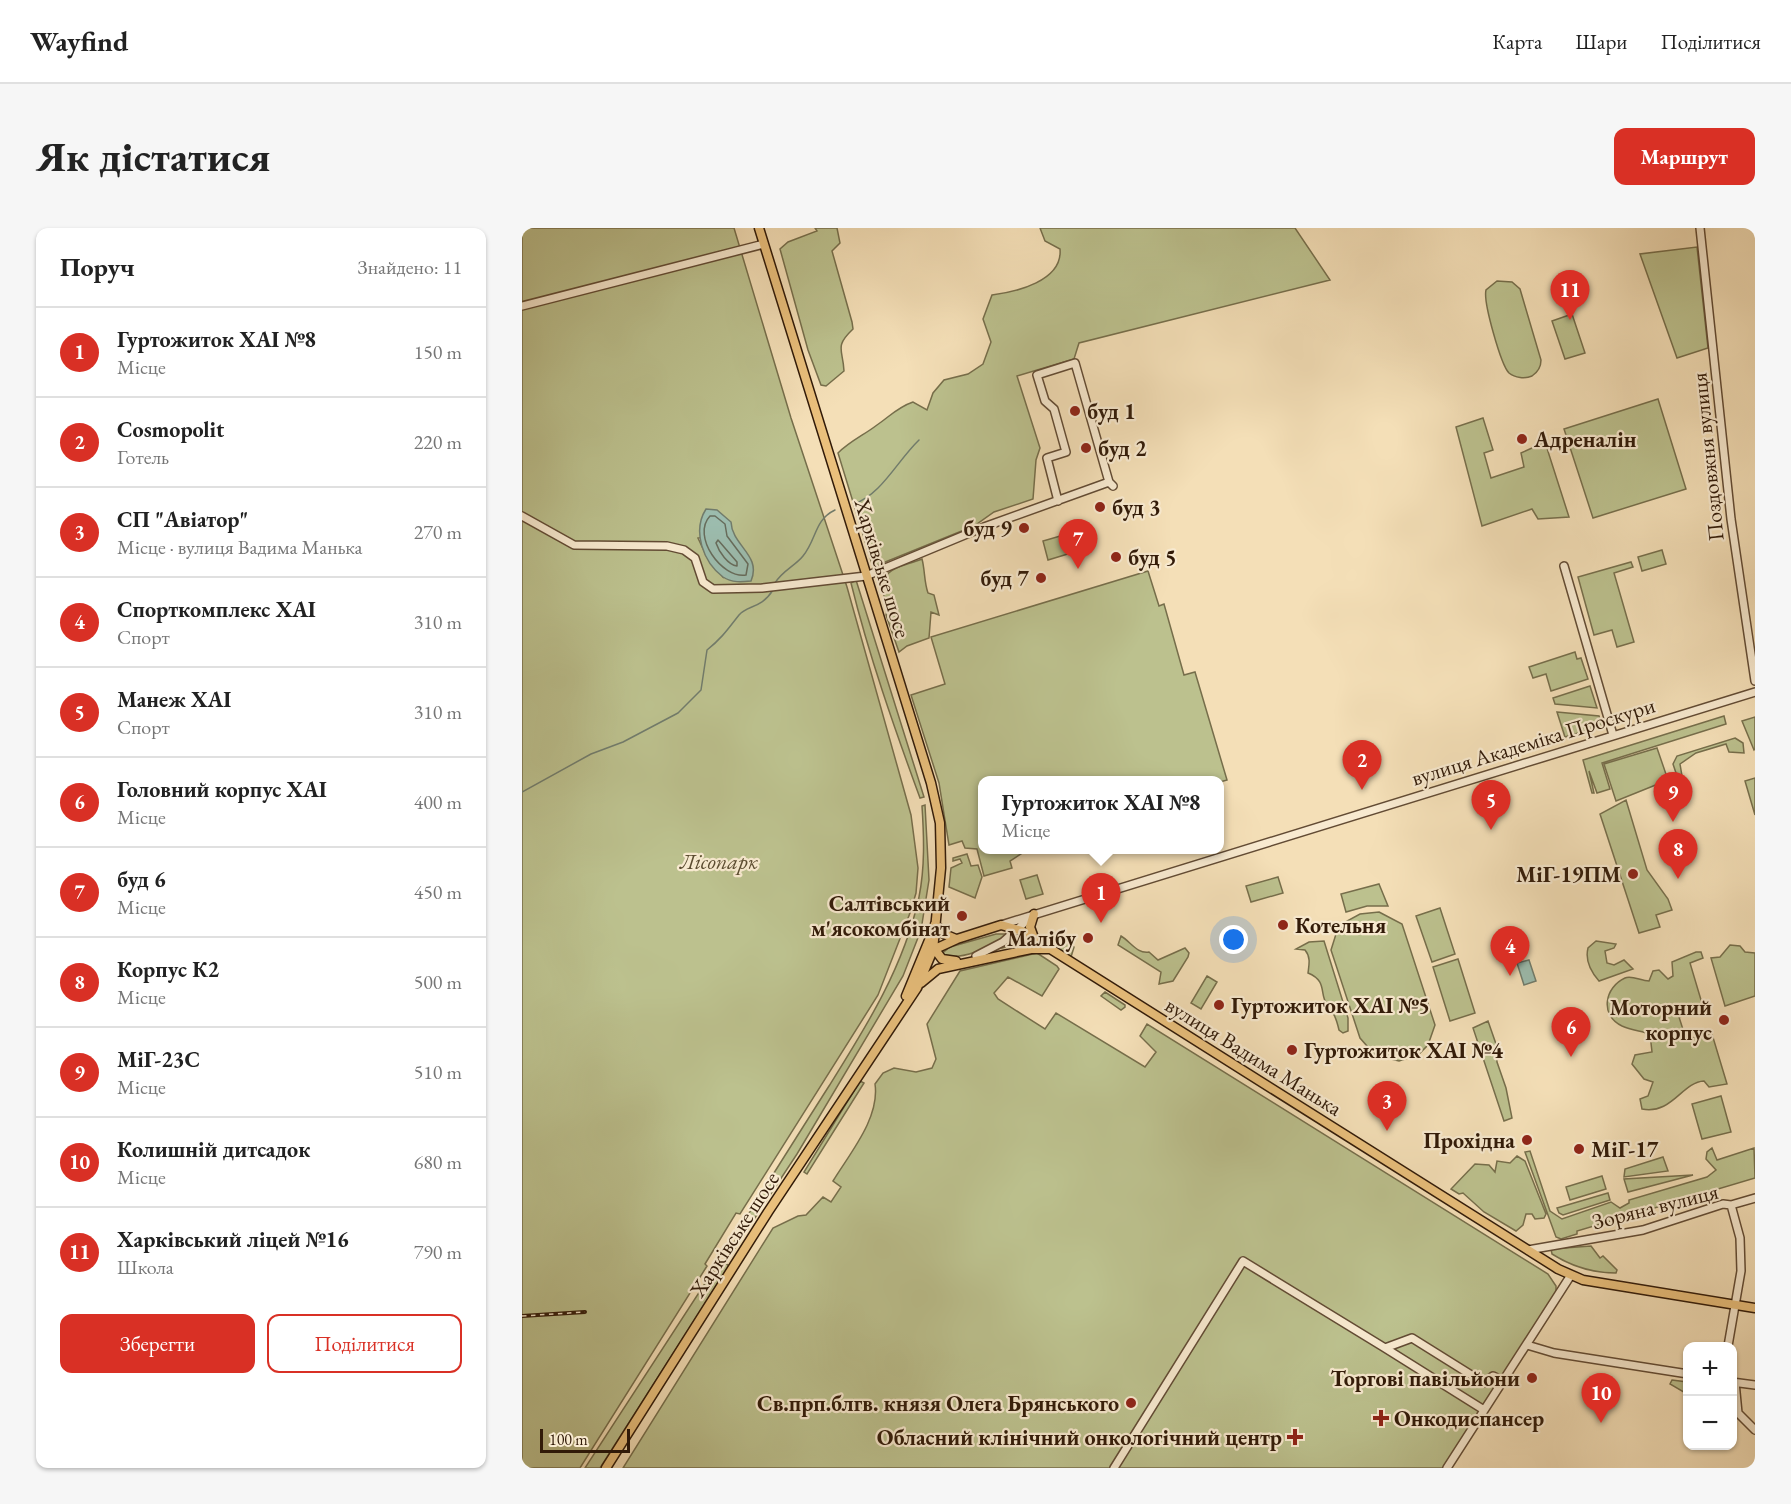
<!DOCTYPE html>
<html lang="uk">
<meta charset="utf-8">
<style>
body{margin:0;font-family:"EB Garamond",serif;background:#f6f6f6;color:#222}
.controls{position:absolute;right:18px;bottom:18px;display:grid;overflow:hidden;border-radius:12px;box-shadow:0 2px 4px #0004}
.controls button{width:54px;height:54px;display:grid;place-items:center;padding:0;border:0;border-bottom:2px solid #e0e0e0;background:#fff;color:#222;font:30px sans-serif}
.scale{position:absolute;left:18px;bottom:15px;width:90px;box-sizing:border-box;padding-left:6px;border:3px solid #311a08;border-top:0;font-size:16px;line-height:21px;white-space:nowrap;color:#311a08;-webkit-text-stroke:4px #f8ead0;paint-order:stroke}
.you{position:absolute;left:712px;top:712px;width:21px;height:21px;margin:-15px;border:4px solid #fff;border-radius:50%;background:#1a73e8;box-shadow:0 0 0 9px #1a73e833}
.badge{display:grid;place-items:center;width:39px;height:39px;border-radius:50%;background:#d93025;color:#fff;font-size:20px;font-weight:700}
.pin{position:absolute;translate:-50% -50px;filter:drop-shadow(0 2px 3px #0008)}
.pin::after{content:'';position:absolute;top:32px;width:21px;height:18px;background:inherit;clip-path:polygon(0 0,100% 0,50% 100%)}
.popup{position:absolute;left:456px;top:548px;width:246px;height:78px;box-sizing:border-box;display:grid;place-content:center;border-radius:12px;background:#fff;filter:drop-shadow(0 2px 4px #0005);font-size:20px;white-space:nowrap;color:#767676}
.popup b{font-size:22px;color:#222}
.popup::after{content:'';position:absolute;left:50%;top:100%;margin-left:-12px;border:12px solid transparent;border-top-color:#fff}
.list{margin:0;padding:0;list-style:none}
h2{display:flex;justify-content:space-between;align-items:center;height:78px;margin:0;padding:0 24px;font-size:26px}
h2 small{font-size:20px;font-weight:400;color:#767676}
.list li{display:grid;grid-template-columns:39px 1fr auto;gap:18px;align-items:center;box-sizing:border-box;height:90px;padding:0 24px;border-top:2px solid #e0e0e0}
.list b{display:block;font-size:22px;white-space:nowrap}
.list p{margin:0;font-size:20px;white-space:nowrap;color:#767676}
.list em{font-size:20px;font-style:normal;color:#767676}
.actions{display:flex;gap:12px;padding:18px 24px}
.actions a{flex:1;padding:14px 0;border:2px solid #d93025;border-radius:12px;text-align:center;font-size:21px;color:#d93025}
.actions .main{background:#d93025;color:#fff}
.map{position:relative;flex:none;width:1233px;height:1240px;overflow:hidden;border-radius:12px}
header{display:flex;align-items:center;gap:36px;box-sizing:border-box;height:84px;padding:0 30px;background:#fff;border-bottom:2px solid #e0e0e0}
header strong{font-size:28px}
nav{display:flex;gap:33px;margin-inline-start:auto;font-size:21px}
.intro{display:flex;align-items:center;justify-content:space-between;box-sizing:border-box;height:144px;padding:0 36px}
h1{margin:0;font-size:42px}
.button{padding:15px 27px;border-radius:12px;background:#d93025;color:#fff;font-size:21px;font-weight:700}
main{display:flex;gap:36px;padding:0 36px}
aside{flex:1;background:#fff;border-radius:12px;box-shadow:0 2px 4px #0004}
.map>svg:first-child{display:block}
</style>
<header>
<strong>Wayfind</strong>
<nav><a>Карта</a><a>Шари</a><a>Поділитися</a></nav>
</header>
<div class="intro"><h1>Як дістатися</h1><a class="button">Маршрут</a></div>
<main>
<aside>
<h2>Поруч<small>Знайдено: 11</small></h2>
<ul class="list">
<li><span class="badge">1</span><div><b>Гуртожиток ХАІ №8</b><p>Місце</p></div><em>150 m</em></li>
<li><span class="badge">2</span><div><b>Cosmopolit</b><p>Готель</p></div><em>220 m</em></li>
<li><span class="badge">3</span><div><b>СП &quot;Авіатор&quot;</b><p>Місце · вулиця Вадима Манька</p></div><em>270 m</em></li>
<li><span class="badge">4</span><div><b>Спорткомплекс ХАІ</b><p>Спорт</p></div><em>310 m</em></li>
<li><span class="badge">5</span><div><b>Манеж ХАІ</b><p>Спорт</p></div><em>310 m</em></li>
<li><span class="badge">6</span><div><b>Головний корпус ХАІ</b><p>Місце</p></div><em>400 m</em></li>
<li><span class="badge">7</span><div><b>буд 6</b><p>Місце</p></div><em>450 m</em></li>
<li><span class="badge">8</span><div><b>Корпус К2</b><p>Місце</p></div><em>500 m</em></li>
<li><span class="badge">9</span><div><b>МіГ-23С</b><p>Місце</p></div><em>510 m</em></li>
<li><span class="badge">10</span><div><b>Колишній дитсадок</b><p>Місце</p></div><em>680 m</em></li>
<li><span class="badge">11</span><div><b>Харківський ліцей №16</b><p>Школа</p></div><em>790 m</em></li>
</ul>
<div class="actions"><a class="main">Зберегти</a><a>Поділитися</a></div>
</aside>
<div class="map">
<svg width="1233" height="1240" viewBox="0 0 1233 1240">
<rect width="100%" height="100%" fill="#f4dfb7"/>
<filter id="stains"><feTurbulence type="fractalNoise" baseFrequency=".00333" numOctaves="4"/><feColorMatrix values="0 0 0 0 .2 0 0 0 0 .09 0 0 0 0 .02 0 0 0 .5 -.17"/></filter>
<radialGradient id="worn" r=".72"><stop offset=".6" stop-color="#630" stop-opacity="0"/><stop offset="1" stop-color="#630" stop-opacity=".3"/></radialGradient>
<!-- green -->
<path fill="#bcc18e" stroke="#766e4b" stroke-width="1.5" fill-rule="evenodd" d="M0 0H212L269 190 325 359 389 587 396 640 394 665 388 685 356 767 218 986 214 985 183 1036 185 1038 58 1240H0ZM210 305 201 349 185 329 176 310Z
M293 0H315L318 15 310 23 330 94 331 101C312 119 321 121 322 143L304 158 299 157 286 122 258 21 266 14 295 3Z
M518 0H773L808 52 557 115 552 131 495 148 518 220 514 232 511 271 472 284 452 298 351 339 316 225C328 213 342 207 355 197 368 188 376 179 391 174L405 182 411 165 422 152 446 146 461 136 469 114 461 91 470 67C494 64 541 53 538 21L523 13Z
M1175 19 1186 120 1155 130 1118 26Z
M975 53 990 54 998 61 1019 132C1019 139 1016 144 1010 148 1003 151 993 150 987 145 979 137 961 74 964 62Z
M1050 86 1063 125 1043 131 1030 93Z
M1136 171 1164 261 1071 290 1042 201Z
M961 190 971 222 962 225 969 250 1002 239 999 225 1023 214 1047 289 1016 291 1010 281 960 298 934 199Z
M566 300 572 318 526 332 521 313Z
M1140 322 1144 336 1120 343 1116 329Z
M400 331C403 342 402 354 406 365L412 367 417 387 409 384 407 410 385 418 377 424 364 387C366 380 364 375 362 368 356 339 378 340 400 331Z
M1109 334 1111 339 1092 345 1112 414 1095 419 1090 402 1072 407 1056 349Z
M626 343 637 378 642 376 662 447 673 444 705 552 698 554 460 552V622H505L488 633 490 640 462 648 455 621 443 620 440 613 427 617 417 555 389 467 423 456 409 409Z
M334 352 402 569 398 570C372 499 347 428 329 355Z
M1053 424 1055 431 1059 430 1066 451 1029 463 1024 446 1011 450 1007 439Z
M1068 458 1075 480 1033 476 1031 470Z
M1035 484 1077 488 1080 498 1043 509Z
M1202 488 1204 496 1080 535 1088 561 1075 565 1067 543 1072 565H1070L1061 532Z
M1233 489V521L1232 522 1220 493Z
M1213 510 1221 515 1222 525 1207 524 1204 516 1174 525 1158 536 1160 548H1155L1151 536 1155 528Z
M1135 520 1146 552 1094 573 1082 536Z
M1233 550V587L1223 553Z
M1104 572 1125 642 1146 671 1150 682 1134 687 1138 699 1117 705 1078 586Z
M403 577 407 652 399 702 381 748 275 926 211 1023 208 1021 226 992 224 990C251 946 279 902 307 858 344 799 382 739 397 669 403 639 402 609 400 578Z
M445 626 449 638 456 637 460 649 453 670 427 659 429 640 440 635 438 631 431 633V630Z
M515 647 521 666 504 671 498 652Z
M756 649 761 665 729 674 724 658Z
M857 656 866 678H845L824 684 819 666Z
M918 680 933 726 910 734 894 688Z
M857 684 880 696 913 797 906 817 896 827 877 833 853 827 838 810 809 722 814 706 825 693 838 686Z
M474 706H485C467 720 441 733 418 727L428 719Z
M495 706 508 713 480 720V719Z
M599 708C609 714 615 726 627 724L636 732 663 720 667 725 666 729 651 753 637 756 639 744 596 717Z
M536 709 552 719 549 729 526 715 525 713 535 714Z
M802 713 826 790V803L821 805 817 802C814 789 812 786 805 776 797 767 806 753 786 745 787 737 789 729 783 722L774 721 787 714Z
M1074 713 1094 716 1092 720 1083 723 1085 735 1092 737 1102 732 1111 741 1077 753C1069 744 1063 732 1066 720Z
M1208 717 1218 718 1223 724 1233 725V768L1203 778 1189 730 1198 729Z
M1174 724H1179L1181 730 1168 735 1182 782 1157 789 1164 811 1190 806 1205 856 1187 859 1182 853C1160 854 1150 887 1120 881L1118 871 1126 868 1131 854 1122 851 1110 836 1113 827 1130 824 1128 806C1119 803 1109 802 1100 798 1077 787 1083 759 1103 750 1110 747 1119 753 1127 753L1131 743 1137 742 1146 751 1151 748 1150 734Z
M515 725 535 738 537 741 520 768 486 749 472 765 476 771 523 801 534 785 623 839 634 824 618 808 625 796 1026 1046 1034 1058V1066L923 1240H101L251 1000 276 988 284 987 301 969 309 974 319 959 311 953C328 925 358 890 353 856L361 845 372 840 394 844 410 840 414 831 405 796 438 743Z
M936 731 953 785 928 793 911 739Z
M685 748 695 754 679 781 669 775Z
M583 764 603 777V779L599 782 579 768Z
M966 793 974 816 975 834 984 860 990 890 982 893 951 800Z
M338 853 342 855 285 946 282 944Z
M1199 868 1209 904 1180 911 1170 876Z
M1190 920 1195 932 1232 920 1233 950 1055 1003V1006L1039 1011 1034 1009 1003 924 1008 923 1028 983 1040 991 1089 974 1098 980 1107 975V972L1185 949 1194 942 1184 931 1185 924Z
M995 928 1003 933 1024 986 1022 990 1013 991 1010 986H1004L1001 997 994 1003 962 984 941 965 937 966 929 961 953 936 967 937 973 944 975 933 988 935Z
M1141 929 1146 943 1102 949 1103 941Z
M1171 947 1106 964 1102 951Z
M1080 948 1084 961 1048 972 1044 959Z
M1086 965 1088 972 1041 987 1037 985 1035 980Z
M1069 1018 1078 1030 1081 1028 1095 1042 1094 1045C1072 1045 1049 1038 1030 1026L1029 1021Z
M202 1034 207 1038 78 1240H63L191 1043 195 1046Z
M1150 1152 1165 1154V1166L1148 1156Z"/>
<!-- water -->
<path fill="#9cbdaf" stroke="#717c6c" stroke-width="1.5" d="M184 281 195 282 209 294C210 318 240 327 229 353 220 354 210 355 201 349 181 334 170 303 184 281Z
M1007 732 1014 753 1002 757 995 735Z"/>
<g fill="none" stroke-linecap="round" stroke-linejoin="round">
<!-- shore -->
<path stroke="#666c5c" stroke-width="1.5" d="M188 288H193L203 296 205 308 226 336 224 347C200 351 169 308 188 288Z
M196 312 215 334V338C206 337 197 324 194 315Z"/>
<!-- stream -->
<path stroke="#717c6c" stroke-width="1.5" d="M332 276C360 266 375 233 397 212
M253 355C260 343 273 338 281 328 295 311 292 292 313 282
M0 564 69 526 101 514 156 485 179 462 185 422C200 410 206 401 217 387 225 377 239 381 251 362"/>
<!-- minor casing -->
<g stroke="#624b34" stroke-width="10">
<path id="minor" d="M1178 0 1209 291 1233 453
M0 78 242 16
M536 273 525 230 544 224 532 181 523 173 515 147 553 135 587 254
M0 288 52 317 145 318 162 322 173 330 181 354 191 361 240 360 344 348 462 299 587 254 591 258
M1042 338 1091 507
M479 697 1233 464
M454 728 481 714 510 688
M1006 1022 1121 1002 1201 976 1209 977 1233 970
M1005 1117 1032 1125 1166 1146
M1206 1118 1219 1043 1218 1010 1209 977
M863 1120 962 1182
M1210 1154 1233 1157
M1213 1154 1216 1185 1233 1202
M592 1240 721 1033 863 1120 890 1110 962 1155 971 1148 981 1153
M925 1240 1049 1047"/>
</g>
<!-- major casing -->
<g stroke="#311a08" stroke-width="11">
<path id="major" d="M512 686 508 699 512 710
M413 696 422 706 434 711
M411 719 420 731 434 733
M396 741 411 722 435 711 479 697 500 703 1036 1041 1061 1052 1233 1080
M399 755 416 741 509 721H526
M384 768 410 705
M84 1240 246 984 395 760 411 722 419 640 418 595 409 555 237 0"/>
</g>
<!-- minor -->
<use href="#minor" stroke="#f8ead0" stroke-width="7"/>
<!-- major -->
<use href="#major" stroke="#eac07c" stroke-width="8"/>
<!-- rail casing -->
<g stroke="#311a08" stroke-width="4">
<path id="rail" d="M0 1088 63 1084"/>
</g>
<!-- rail -->
<use href="#rail" stroke="#f8ead0" stroke-width="1.5" stroke-dasharray="4.5" stroke-linecap="butt"/>
</g>
<!-- markers -->
<g fill="#8f2418" stroke="#f8ead0" stroke-width="2">
<circle cx="553" cy="183" r="6"/>
<circle cx="1000" cy="211" r="6"/>
<circle cx="564" cy="220" r="6"/>
<circle cx="578" cy="279" r="6"/>
<circle cx="502" cy="300" r="6"/>
<circle cx="594" cy="329" r="6"/>
<circle cx="519" cy="350" r="6"/>
<circle cx="1111" cy="646" r="6"/>
<circle cx="440" cy="688" r="6"/>
<circle cx="761" cy="697" r="6"/>
<circle cx="566" cy="710" r="6"/>
<circle cx="697" cy="777" r="6"/>
<circle cx="1202" cy="792" r="6"/>
<circle cx="770" cy="822" r="6"/>
<circle cx="1005" cy="912" r="6"/>
<circle cx="1057" cy="921" r="6"/>
<circle cx="1010" cy="1150" r="6"/>
<circle cx="609" cy="1175" r="6"/>
<path d="M856 1181h6v6h6v6h-6v6h-6v-6h-6v-6h6z"/>
<path d="M770 1200h6v6h6v6h-6v6h-6v-6h-6v-6h6z"/>
</g>
<g text-anchor="middle" stroke-width="4.5" stroke-linejoin="round" paint-order="stroke">
<!-- poi labels -->
<g font-size="22" font-weight="bold" fill="#311a08" stroke="#f8ead0" text-anchor="start">
<text x="565" y="191">буд 1</text>
<text x="1012" y="219">Адреналін</text>
<text x="576" y="228">буд 2</text>
<text x="590" y="287">буд 3</text>
<text x="490" y="308" text-anchor="end">буд 9</text>
<text x="606" y="337">буд 5</text>
<text x="507" y="358" text-anchor="end">буд 7</text>
<text x="1099" y="654" text-anchor="end">МіГ-19ПМ</text>
<text x="428" y="683" text-anchor="end">Салтівський<tspan x="428" dy="25">м'ясокомбінат</tspan></text>
<text x="773" y="705">Котельня</text>
<text x="554" y="718" text-anchor="end">Малібу</text>
<text x="709" y="785">Гуртожиток ХАІ №5</text>
<text x="1190" y="787" text-anchor="end">Моторний<tspan x="1190" dy="25">корпус</tspan></text>
<text x="782" y="830">Гуртожиток ХАІ №4</text>
<text x="993" y="920" text-anchor="end">Прохідна</text>
<text x="1069" y="929">МіГ-17</text>
<text x="998" y="1158" text-anchor="end">Торгові павільйони</text>
<text x="597" y="1183" text-anchor="end">Cв.прп.блгв. князя Олега Брянського</text>
<text x="872" y="1198">Онкодиспансер</text>
<text x="760" y="1217" text-anchor="end">Обласний клінічний онкологічний центр</text>
</g>
<!-- street labels -->
<g font-size="22" fill="#311a08" stroke="#f8ead0">
<text transform="translate(1185 229) rotate(-96)" y="8">Поздовжня вулиця</text>
<text transform="translate(361 340) rotate(73)" y="8">Харківське шосе</text>
<text transform="translate(1011 513) rotate(-17)" y="8">вулиця Академіка Проскури</text>
<text transform="translate(732 828) rotate(32)" y="8">вулиця Вадима Манька</text>
<text transform="translate(1133 978) rotate(-14)" y="8">Зоряна вулиця</text>
<text transform="translate(212 1006) rotate(-57)" y="8">Харківське шосе</text>
</g>
<!-- park labels -->
<g font-size="22" font-style="italic" fill="#5b4c30" stroke="#f8ead0">
<text x="197" y="641">Лісопарк</text>
</g>
</g>
<rect width="100%" height="100%" filter="url(#stains)"/>
<rect width="100%" height="100%" fill="url(#worn)"/>
</svg>
<div class="controls">
<button>+</button>
<button>−</button>
</div>
<div class="scale">100 m</div>
<div class="you"></div>
<div class="pin badge" style="left:579px;top:695px">1</div>
<div class="popup"><b>Гуртожиток ХАІ №8</b>Місце</div>
<div class="pin badge" style="left:840px;top:562px">2</div>
<div class="pin badge" style="left:865px;top:903px">3</div>
<div class="pin badge" style="left:988px;top:748px">4</div>
<div class="pin badge" style="left:969px;top:602px">5</div>
<div class="pin badge" style="left:1049px;top:829px">6</div>
<div class="pin badge" style="left:556px;top:341px">7</div>
<div class="pin badge" style="left:1156px;top:651px">8</div>
<div class="pin badge" style="left:1151px;top:594px">9</div>
<div class="pin badge" style="left:1079px;top:1195px">10</div>
<div class="pin badge" style="left:1048px;top:92px">11</div>
</div>
</main>
